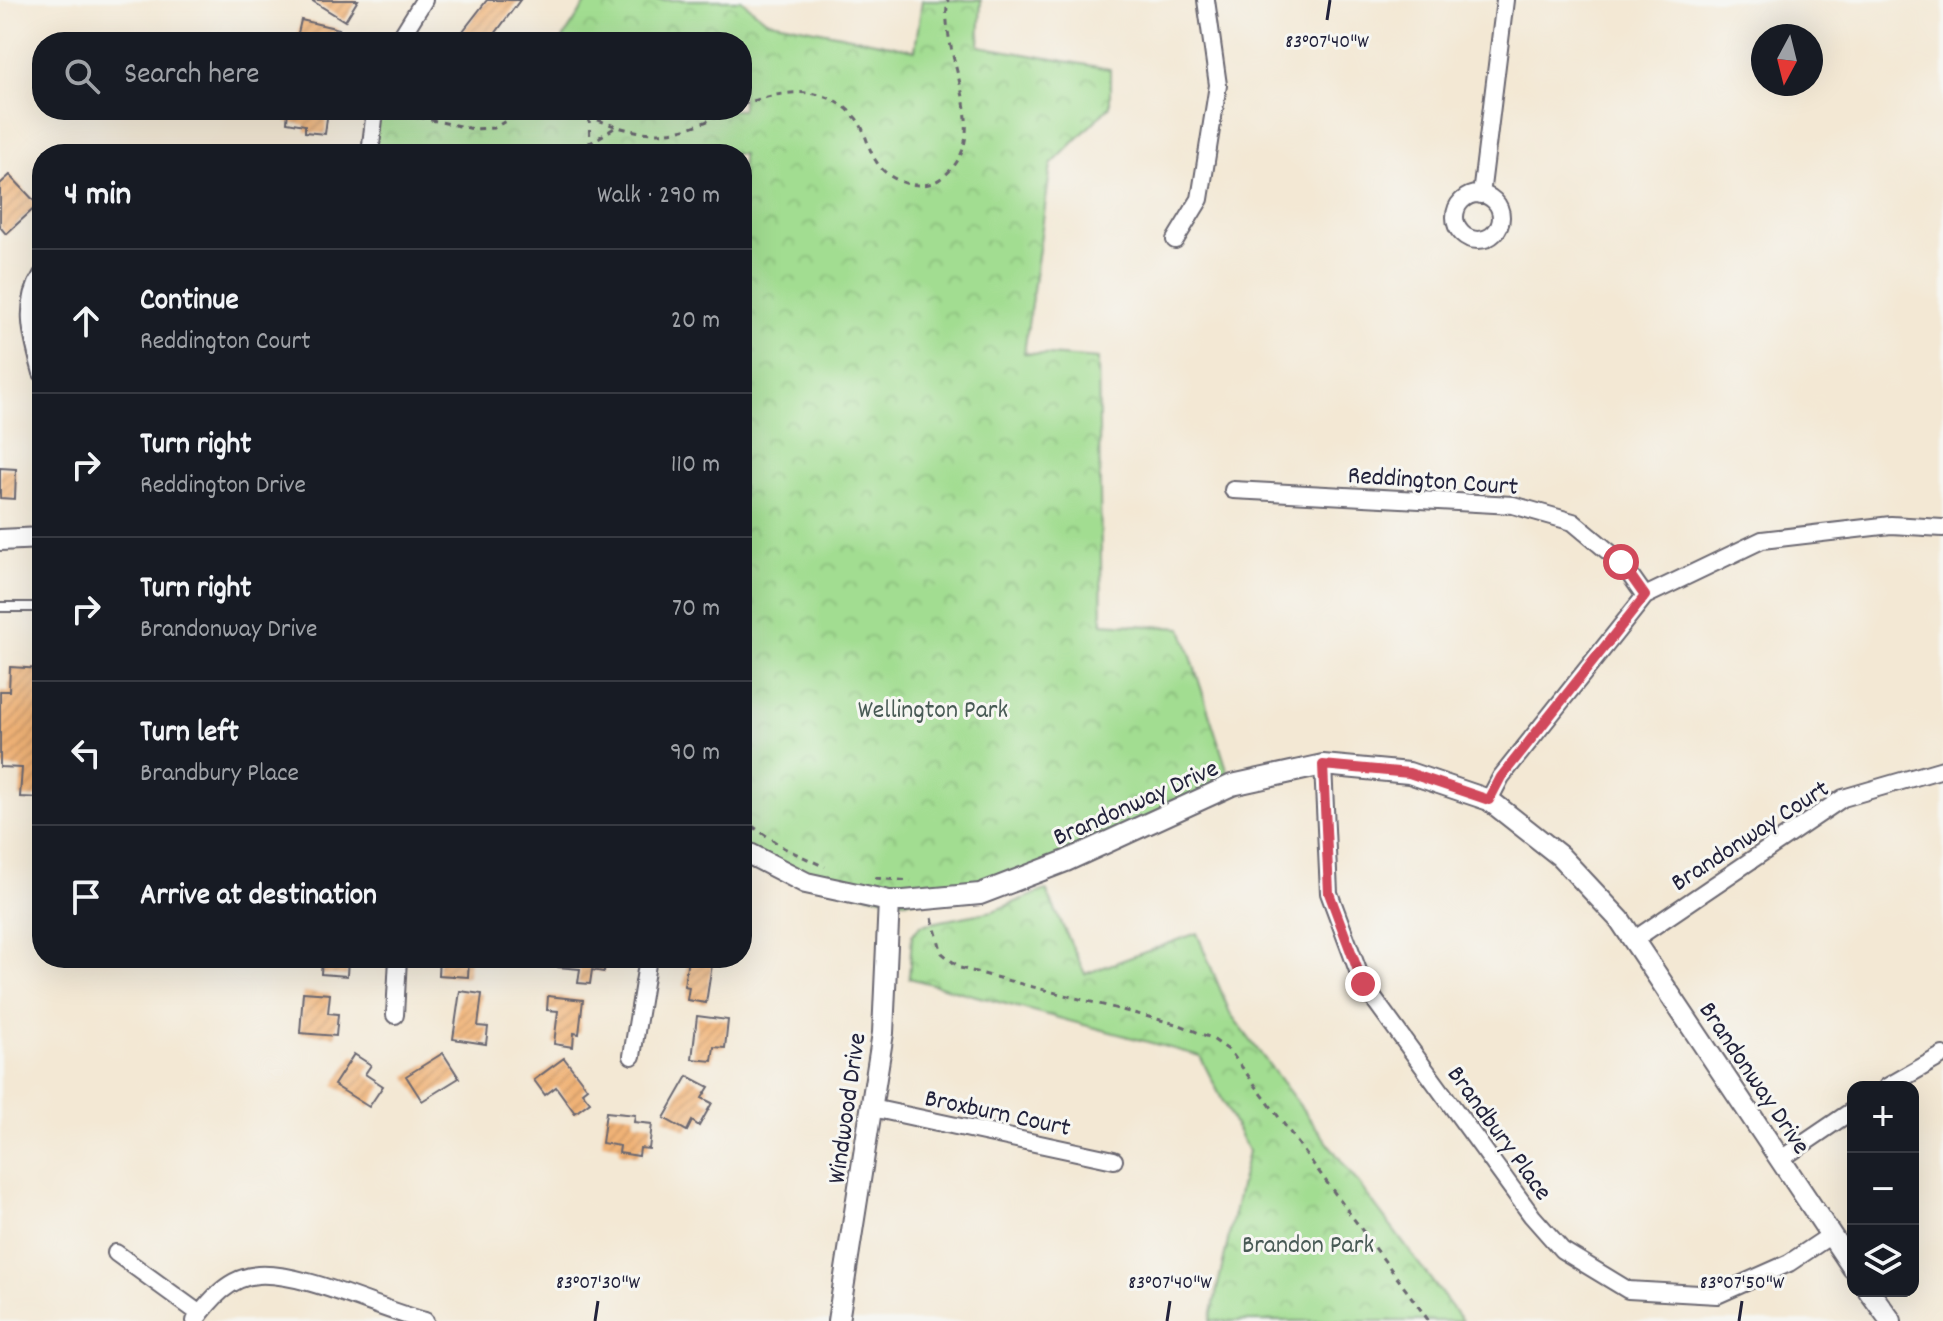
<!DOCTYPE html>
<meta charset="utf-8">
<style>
body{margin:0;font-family:Dekko,sans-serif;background:#20242c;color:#f1f3f6}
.controls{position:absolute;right:24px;bottom:24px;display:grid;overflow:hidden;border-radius:16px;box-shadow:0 8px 32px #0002}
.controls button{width:72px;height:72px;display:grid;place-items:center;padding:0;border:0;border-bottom:2px solid #363941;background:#171b24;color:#f1f3f6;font:40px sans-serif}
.compass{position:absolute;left:1751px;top:24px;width:72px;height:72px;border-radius:50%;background:#171b24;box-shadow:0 8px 32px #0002;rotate:187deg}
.stop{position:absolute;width:24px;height:24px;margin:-18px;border:6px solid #d1495b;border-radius:50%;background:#fff}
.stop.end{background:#d1495b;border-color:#fff;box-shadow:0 2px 8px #0008}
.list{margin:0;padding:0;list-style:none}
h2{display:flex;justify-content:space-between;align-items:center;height:104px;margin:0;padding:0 32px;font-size:34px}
h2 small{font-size:26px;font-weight:400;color:#9ea1a6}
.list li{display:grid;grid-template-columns:52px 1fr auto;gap:24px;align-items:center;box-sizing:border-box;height:144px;padding:0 32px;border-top:2px solid #363941}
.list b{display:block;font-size:30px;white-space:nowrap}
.list p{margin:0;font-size:26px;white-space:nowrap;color:#9ea1a6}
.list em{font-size:26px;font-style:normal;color:#9ea1a6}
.icon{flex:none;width:44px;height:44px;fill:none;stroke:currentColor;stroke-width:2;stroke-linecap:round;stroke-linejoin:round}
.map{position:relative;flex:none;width:1943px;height:1321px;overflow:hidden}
.search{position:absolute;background:#171b24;box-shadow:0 8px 32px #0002;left:32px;top:32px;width:720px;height:88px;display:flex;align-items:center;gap:20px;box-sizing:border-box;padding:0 28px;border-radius:32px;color:#9ea1a6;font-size:30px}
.panel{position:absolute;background:#171b24;box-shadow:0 8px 32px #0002;left:32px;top:144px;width:720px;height:824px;border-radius:32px}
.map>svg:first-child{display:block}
</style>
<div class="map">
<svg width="1943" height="1321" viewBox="0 0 1943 1321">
<defs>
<pattern id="park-crowns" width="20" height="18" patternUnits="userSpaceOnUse" patternTransform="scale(2)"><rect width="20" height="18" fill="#a2dd91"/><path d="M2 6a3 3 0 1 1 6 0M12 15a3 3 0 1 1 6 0" fill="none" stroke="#8bbd7e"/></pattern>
<pattern id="building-hatch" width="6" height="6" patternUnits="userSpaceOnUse" patternTransform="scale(2)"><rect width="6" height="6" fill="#f0b276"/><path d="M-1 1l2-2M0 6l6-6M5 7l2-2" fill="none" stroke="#ce9967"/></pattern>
</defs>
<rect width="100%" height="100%" fill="#f6f6f2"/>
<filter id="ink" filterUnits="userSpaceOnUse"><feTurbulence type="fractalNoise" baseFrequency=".0125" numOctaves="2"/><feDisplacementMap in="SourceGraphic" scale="16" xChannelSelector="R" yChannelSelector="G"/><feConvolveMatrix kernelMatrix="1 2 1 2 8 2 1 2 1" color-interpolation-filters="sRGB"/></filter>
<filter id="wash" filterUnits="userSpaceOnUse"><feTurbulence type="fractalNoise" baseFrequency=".006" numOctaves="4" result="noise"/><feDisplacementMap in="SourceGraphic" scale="32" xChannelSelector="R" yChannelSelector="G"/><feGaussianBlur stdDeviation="1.8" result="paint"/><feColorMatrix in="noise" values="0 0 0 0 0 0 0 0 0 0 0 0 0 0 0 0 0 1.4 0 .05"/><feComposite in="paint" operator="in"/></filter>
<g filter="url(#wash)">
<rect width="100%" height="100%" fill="#f3e8d4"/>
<!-- park -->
<path fill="url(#park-crowns)" stroke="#628066" stroke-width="2" d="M588 0H741L766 20 915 50 922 0H981L979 46 1110 69V106L1051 165 1024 353 1098 359 1102 623 1182 628 1232 785 980 894 904 901 806 883 742 849V154H375V110H473L514 116 518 110H742V42H561Z
M1046 890 1085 974 1197 933 1230 1013 1462 1321H1210L1248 1151 1200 1056 909 978 912 935 921 925 993 911Z"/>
<g id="blocks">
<!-- building -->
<path fill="url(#building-hatch)" d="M311 0H358L345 21Z
M487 0H520L489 42H477L463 31Z
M301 20 339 29 332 42H296Z
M288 110H328L325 134 305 132V125L287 122Z
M10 175 38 205 6 234 0 227V184Z
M0 468 16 469 15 499 0 498Z
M10 667 42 669V798L20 797 22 768 0 767V691H9Z
M322 958H348L347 976 321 974Z
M439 958H469L468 977 438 975Z
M558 958H605L604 972 592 970 590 984 578 983 580 969 558 967Z
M688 958H713L706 1003 687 1000 689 987 684 986Z
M460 991 482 994 478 1026 488 1027 486 1044 453 1039Z
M303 992 330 994 328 1013 338 1014 336 1036 300 1033Z
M548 996 583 1000 579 1034 574 1033 573 1047 554 1044 558 1011 547 1010Z
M697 1016 728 1020 725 1048 714 1047 712 1061 692 1059Z
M443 1053 459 1078 422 1101 406 1076Z
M354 1054 371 1065 365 1074 383 1086 369 1107 334 1085Z
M564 1058 587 1088 582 1092 590 1102 575 1113 556 1087 545 1095 534 1080Z
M688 1076 709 1087 702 1098 712 1103 699 1126 692 1121 687 1131 664 1118Z
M606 1112 635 1115 634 1122 652 1124 649 1149 640 1148 639 1156 619 1153 620 1146 602 1143Z"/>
</g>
</g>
<g filter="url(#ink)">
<use href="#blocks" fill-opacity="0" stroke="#6b6771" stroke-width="2"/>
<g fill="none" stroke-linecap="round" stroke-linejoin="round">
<!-- service casing -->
<g stroke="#6b6771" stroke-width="12">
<path id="service" d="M0 607H42"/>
</g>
<!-- minor casing -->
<g stroke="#6b6771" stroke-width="20">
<path id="minor" d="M398 42 424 0
M370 154 375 110
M1455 217a23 23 0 1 1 46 0a23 23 0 1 1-46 0Z
M1481 195 1505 0
M1175 240 1200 199 1218 85 1206 0
M42 275C22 306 33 340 42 373
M1233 490 1513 505 1573 522 1621 562 1645 596
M1323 765 1329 893 1363 984 1532 1216 1562 1250 1628 1290 1717 1295 1789 1263 1831 1235
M1489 800 1501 777 1645 596 1762 540 1891 525 1943 528
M1635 939 1843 798 1943 769
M395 1015 398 958
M632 1056 648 958
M1887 1087 1943 1055
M872 1108 1114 1160
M1781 1159 1853 1110
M116 1253 200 1314
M195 1321C210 1300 229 1277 258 1275 304 1272 378 1309 425 1321"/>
</g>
<!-- tertiary casing -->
<g stroke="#6b6771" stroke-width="24">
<path id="tertiary" d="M0 540 42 538
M742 850 806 883 889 901H904L980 894 1066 861 1232 785 1323 765 1409 773 1489 800 1560 856 1620 920 1853 1268
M1869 1291 1891 1321
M838 1321 883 1033 889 901"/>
</g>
<!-- path -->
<path stroke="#6b6771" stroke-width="3" stroke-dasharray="6 6" stroke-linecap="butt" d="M742 105C779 91 825 82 855 117 866 129 867 148 876 161 887 181 920 193 940 179 1000 137 937 54 948 0
M576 110C637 139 670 142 730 110
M395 112 473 129 494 128 524 110
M589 117 590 143 616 127
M742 819 784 848 825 867
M875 878 911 881
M932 918 942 953 960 968 1180 1025 1211 1038 1230 1051 1429 1321"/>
<!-- service -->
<use href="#service" stroke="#fff" stroke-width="8"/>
<!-- minor -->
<use href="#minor" stroke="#fff" stroke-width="16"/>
<!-- tertiary -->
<use href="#tertiary" stroke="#fff" stroke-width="20"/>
</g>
</g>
<g fill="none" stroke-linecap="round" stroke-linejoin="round" filter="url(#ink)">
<!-- route -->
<path stroke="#d1495b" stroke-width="10" d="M1363 984 1329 893 1323 765 1409 773 1489 800 1501 777 1645 596 1621 562"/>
</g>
<!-- ticks -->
<path fill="none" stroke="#22223b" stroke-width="3" d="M1327 20 1330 0M595 1321 598 1301M1167 1321 1170 1301M1739 1321 1742 1301"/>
<g text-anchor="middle" stroke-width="6" stroke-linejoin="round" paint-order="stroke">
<!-- street labels -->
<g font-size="26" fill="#22223b" stroke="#f6f6f2">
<text transform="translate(1433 479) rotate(4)" y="9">Reddington Court</text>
<text transform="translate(1135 801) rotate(-24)" y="9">Brandonway Drive</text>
<text transform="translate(1749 834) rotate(-33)" y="9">Brandonway Court</text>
<text transform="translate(1756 1077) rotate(56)" y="9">Brandonway Drive</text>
<text transform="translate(845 1108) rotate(-82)" y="9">Windwood Drive</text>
<text transform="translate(998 1111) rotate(12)" y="9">Broxburn Court</text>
<text transform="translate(1501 1132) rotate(54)" y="9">Brandbury Place</text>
</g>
<!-- park labels -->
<g font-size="26" fill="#485a55" stroke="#f6f6f2">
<text x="933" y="717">Wellington Park</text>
<text x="1308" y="1252">Brandon Park</text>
</g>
</g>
<g font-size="20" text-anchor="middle" fill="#22223b" stroke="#f6f6f2" stroke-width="6" stroke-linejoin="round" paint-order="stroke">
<text x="1327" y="47">83°07'40"W</text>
<text x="598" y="1288">83°07'30"W</text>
<text x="1170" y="1288">83°07'40"W</text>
<text x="1742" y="1288">83°07'50"W</text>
</g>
</svg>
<div class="controls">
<button>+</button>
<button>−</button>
<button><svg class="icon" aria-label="layers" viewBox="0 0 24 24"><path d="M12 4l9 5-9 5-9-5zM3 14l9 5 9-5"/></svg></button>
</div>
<svg class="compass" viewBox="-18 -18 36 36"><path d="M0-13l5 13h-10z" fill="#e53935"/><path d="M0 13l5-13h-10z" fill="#9ea1a6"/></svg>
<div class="stop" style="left:1621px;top:562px"></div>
<div class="stop end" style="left:1363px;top:984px"></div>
<div class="search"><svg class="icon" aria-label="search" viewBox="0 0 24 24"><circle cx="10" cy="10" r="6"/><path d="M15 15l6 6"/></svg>Search here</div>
<section class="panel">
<h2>4 min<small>Walk · 290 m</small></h2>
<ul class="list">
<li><svg class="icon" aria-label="ahead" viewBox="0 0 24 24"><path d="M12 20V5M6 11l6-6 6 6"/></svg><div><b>Continue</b><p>Reddington Court</p></div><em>20 m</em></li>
<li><svg class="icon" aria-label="right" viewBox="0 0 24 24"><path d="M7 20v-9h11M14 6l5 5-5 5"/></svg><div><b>Turn right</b><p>Reddington Drive</p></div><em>110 m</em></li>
<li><svg class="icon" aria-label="right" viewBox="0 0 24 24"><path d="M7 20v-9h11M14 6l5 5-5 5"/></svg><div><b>Turn right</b><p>Brandonway Drive</p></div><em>70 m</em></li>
<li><svg class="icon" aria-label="left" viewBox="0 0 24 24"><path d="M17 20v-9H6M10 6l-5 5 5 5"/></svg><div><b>Turn left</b><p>Brandbury Place</p></div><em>90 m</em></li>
<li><svg class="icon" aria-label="arrive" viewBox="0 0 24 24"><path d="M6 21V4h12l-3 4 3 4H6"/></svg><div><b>Arrive at destination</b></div></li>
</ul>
</section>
</div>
